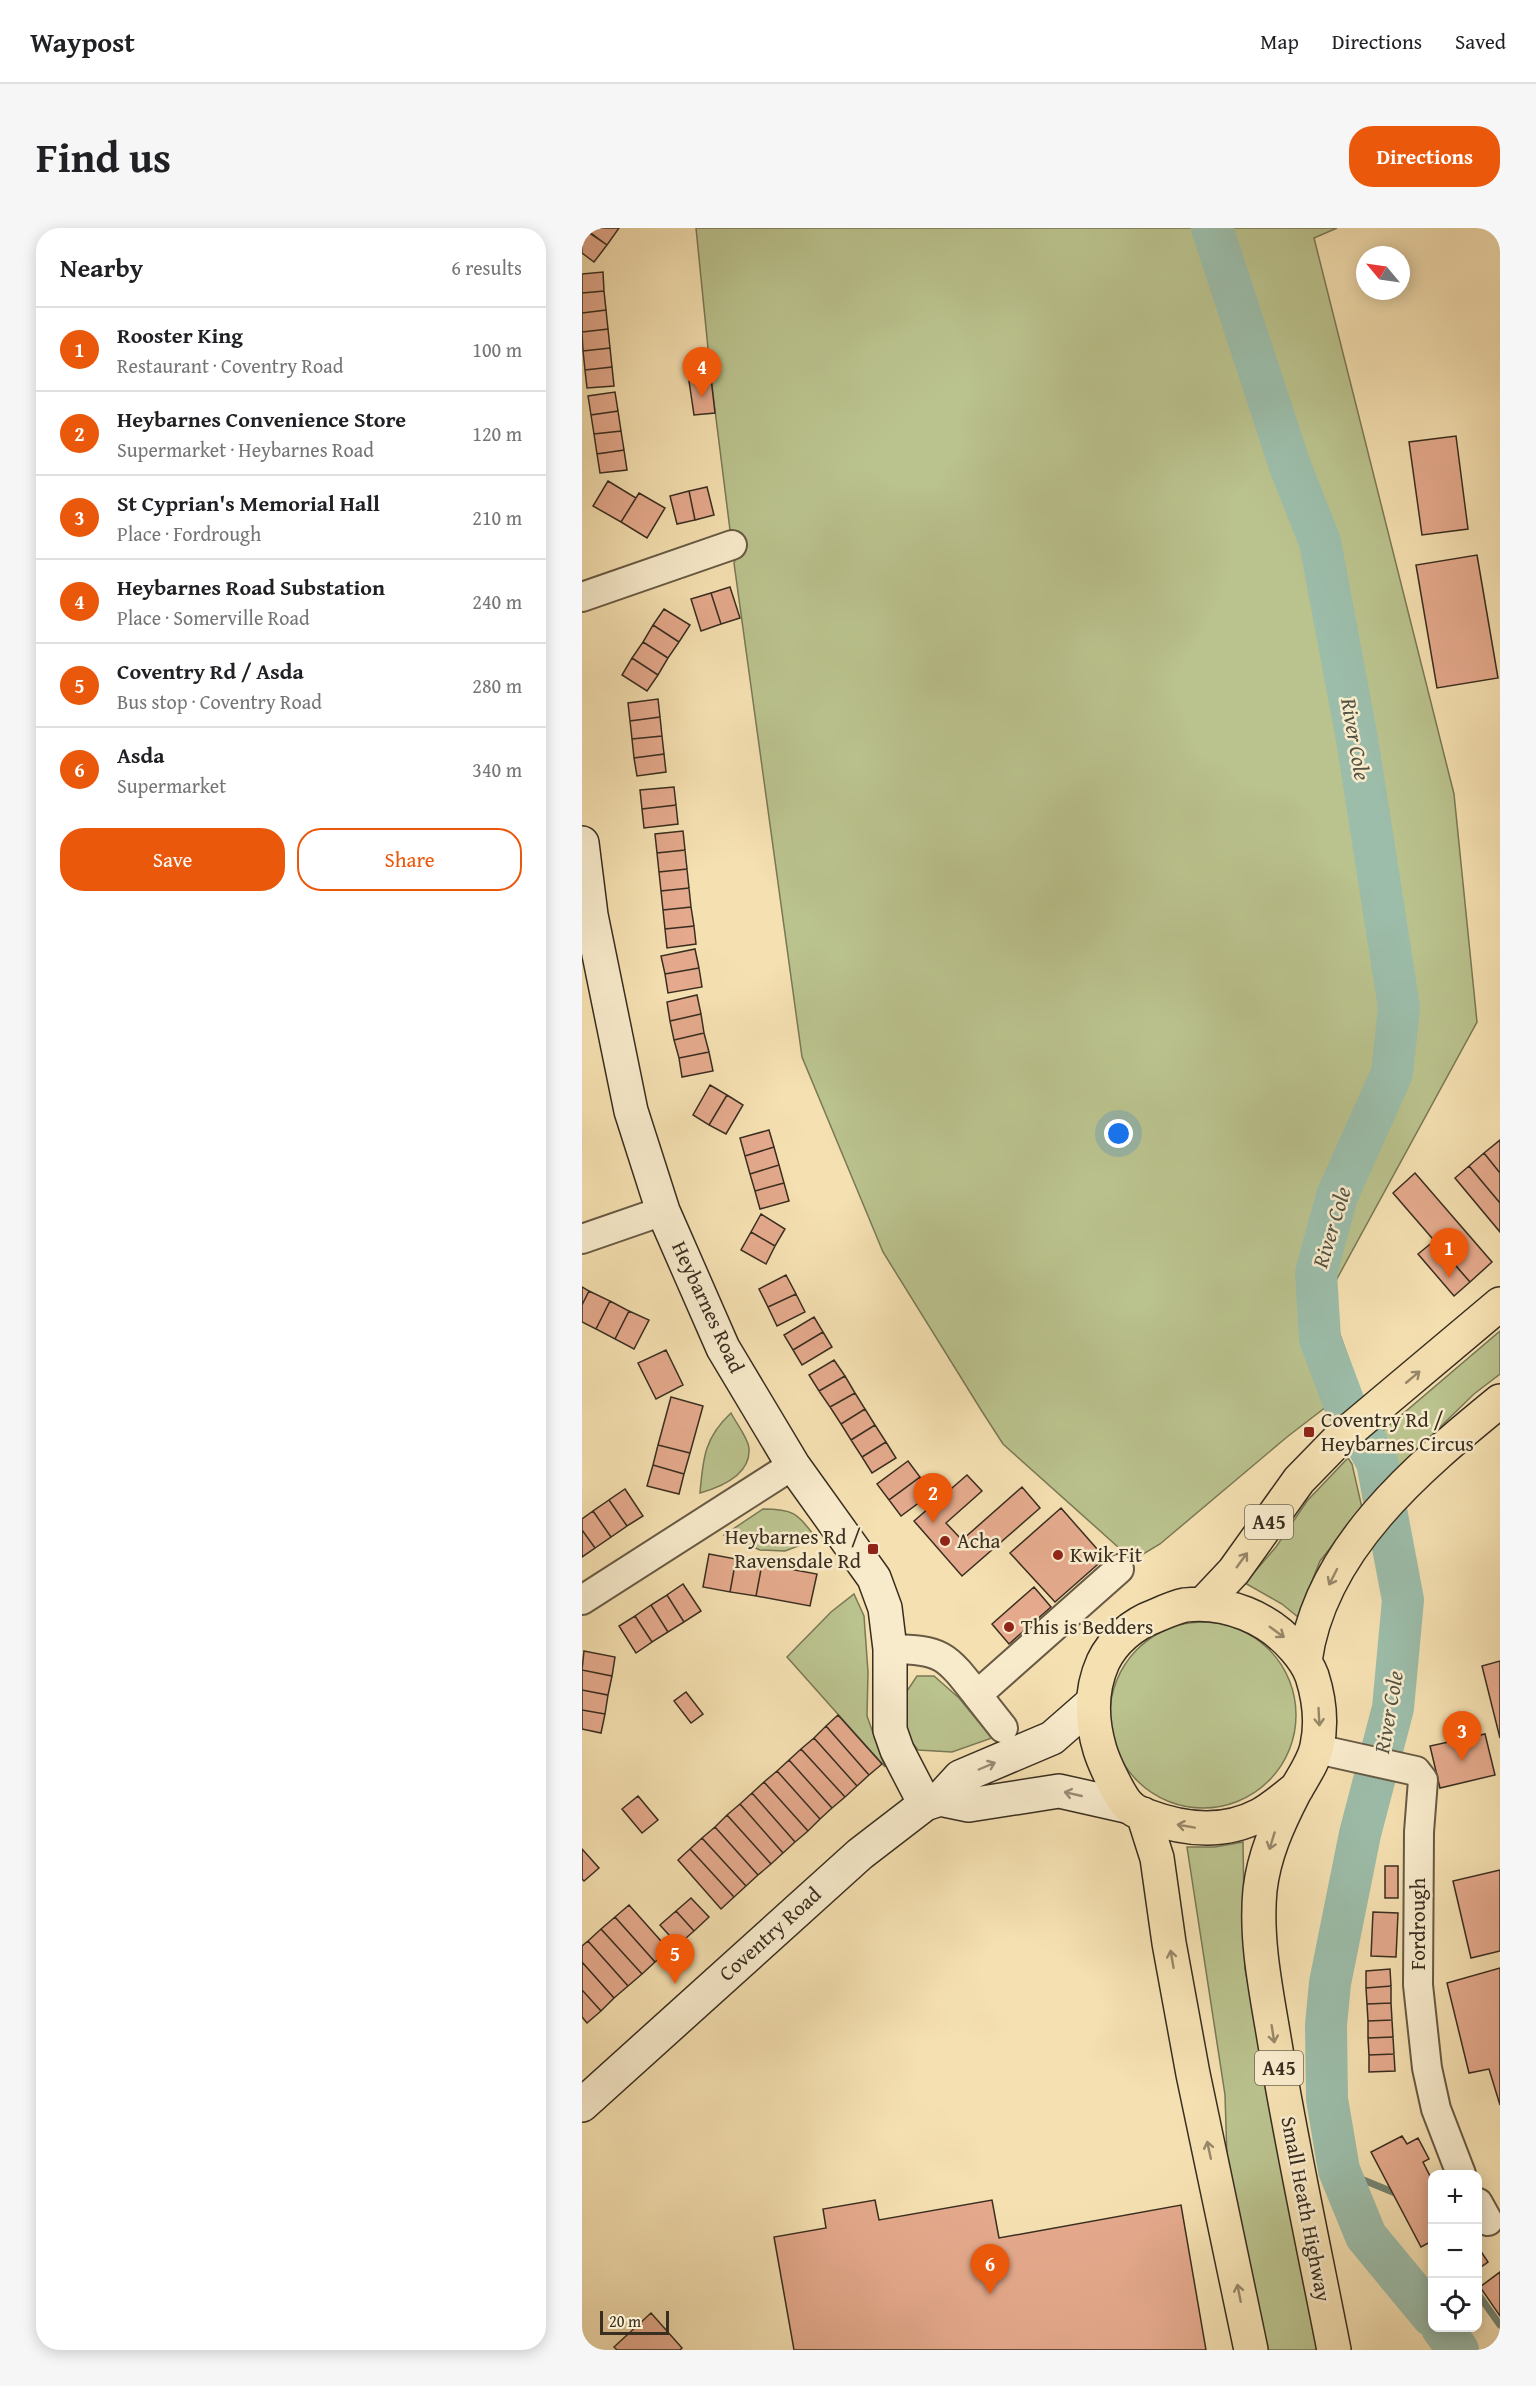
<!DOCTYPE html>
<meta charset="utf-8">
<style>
body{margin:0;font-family:"Gentium Book Plus",serif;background:#f6f6f6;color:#202124}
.controls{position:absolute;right:18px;bottom:18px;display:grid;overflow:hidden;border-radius:12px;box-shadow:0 3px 15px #0003}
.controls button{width:54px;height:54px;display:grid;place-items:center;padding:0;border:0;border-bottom:2px solid #e0e0e0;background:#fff;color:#202124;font:30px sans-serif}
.compass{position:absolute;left:774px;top:18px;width:54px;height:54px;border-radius:50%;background:#fff;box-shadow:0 3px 15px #0003;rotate:299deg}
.scale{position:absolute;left:18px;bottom:15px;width:69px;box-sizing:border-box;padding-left:6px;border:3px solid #392e20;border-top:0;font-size:16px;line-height:21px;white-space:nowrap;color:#392e20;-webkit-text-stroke:4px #f8ebcc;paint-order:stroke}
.you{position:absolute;left:537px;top:906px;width:21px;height:21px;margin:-15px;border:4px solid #fff;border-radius:50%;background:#1a73e8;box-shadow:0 0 0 9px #1a73e833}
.badge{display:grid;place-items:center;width:39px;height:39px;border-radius:50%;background:#ea580c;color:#fff;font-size:20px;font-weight:700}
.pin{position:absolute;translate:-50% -50px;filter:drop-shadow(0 2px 3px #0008)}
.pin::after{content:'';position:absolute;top:32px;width:21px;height:18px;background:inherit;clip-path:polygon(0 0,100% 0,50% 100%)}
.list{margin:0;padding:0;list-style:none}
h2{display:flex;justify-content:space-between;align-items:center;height:78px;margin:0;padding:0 24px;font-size:26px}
h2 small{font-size:20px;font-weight:400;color:#757577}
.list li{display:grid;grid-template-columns:39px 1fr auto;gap:18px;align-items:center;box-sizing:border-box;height:84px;padding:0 24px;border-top:2px solid #e0e0e0}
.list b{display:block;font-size:22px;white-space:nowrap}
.list p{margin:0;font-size:20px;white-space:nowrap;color:#757577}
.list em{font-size:20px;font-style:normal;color:#757577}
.actions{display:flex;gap:12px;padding:18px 24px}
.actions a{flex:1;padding:14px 0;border:2px solid #ea580c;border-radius:24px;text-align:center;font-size:21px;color:#ea580c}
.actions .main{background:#ea580c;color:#fff}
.icon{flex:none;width:33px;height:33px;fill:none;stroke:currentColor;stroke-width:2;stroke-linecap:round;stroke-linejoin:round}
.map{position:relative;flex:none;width:918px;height:2122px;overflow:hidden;border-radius:24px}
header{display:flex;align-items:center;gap:36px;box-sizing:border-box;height:84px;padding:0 30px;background:#fff;border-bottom:2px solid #e0e0e0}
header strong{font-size:28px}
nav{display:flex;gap:33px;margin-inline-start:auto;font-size:21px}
.intro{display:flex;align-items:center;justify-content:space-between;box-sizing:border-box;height:144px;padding:0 36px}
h1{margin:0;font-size:42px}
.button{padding:15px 27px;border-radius:24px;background:#ea580c;color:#fff;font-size:21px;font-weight:700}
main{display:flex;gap:36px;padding:0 36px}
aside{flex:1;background:#fff;border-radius:24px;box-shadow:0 3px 15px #0003}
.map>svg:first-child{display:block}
</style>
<header>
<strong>Waypost</strong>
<nav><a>Map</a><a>Directions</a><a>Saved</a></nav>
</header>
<div class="intro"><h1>Find us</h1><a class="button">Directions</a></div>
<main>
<aside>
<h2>Nearby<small>6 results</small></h2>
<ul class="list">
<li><span class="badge">1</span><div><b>Rooster King</b><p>Restaurant · Coventry Road</p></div><em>100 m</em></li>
<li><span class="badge">2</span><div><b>Heybarnes Convenience Store</b><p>Supermarket · Heybarnes Road</p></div><em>120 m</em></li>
<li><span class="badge">3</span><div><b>St Cyprian's Memorial Hall</b><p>Place · Fordrough</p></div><em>210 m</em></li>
<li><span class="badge">4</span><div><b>Heybarnes Road Substation</b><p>Place · Somerville Road</p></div><em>240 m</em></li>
<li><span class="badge">5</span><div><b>Coventry Rd / Asda</b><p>Bus stop · Coventry Road</p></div><em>280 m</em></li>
<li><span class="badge">6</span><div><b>Asda</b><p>Supermarket</p></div><em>340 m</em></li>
</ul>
<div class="actions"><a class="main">Save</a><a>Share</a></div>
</aside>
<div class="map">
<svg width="918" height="2122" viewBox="0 0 918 2122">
<rect width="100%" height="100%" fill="#f5e0b1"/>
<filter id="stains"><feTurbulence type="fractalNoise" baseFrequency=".00333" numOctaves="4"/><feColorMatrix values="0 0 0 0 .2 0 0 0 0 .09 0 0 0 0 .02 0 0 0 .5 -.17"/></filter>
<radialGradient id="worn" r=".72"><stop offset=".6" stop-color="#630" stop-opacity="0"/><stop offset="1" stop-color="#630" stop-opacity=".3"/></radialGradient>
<!-- green -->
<path fill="#bac28d" stroke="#7a7856" stroke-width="1.5" d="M114 0H755L732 10 872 566 895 794 751 1058 749 1081 775 1155 705 1209 578 1316 548 1334 536 1319 421 1216 401 1185 301 1024 220 829 152 335 157 317 148 302 129 150Z
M918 1103V1146L892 1166 815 1241 796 1207Z
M149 1185C154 1195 166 1210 167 1220 169 1247 139 1259 118 1265 121 1231 122 1210 149 1185Z
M766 1230 770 1236 780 1280 738 1333 716 1389 700 1376 663 1355 694 1319 725 1273Z
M181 1281C214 1281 215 1286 235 1311L203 1323 178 1322 142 1307Z
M272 1366 282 1388 286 1444 285 1488 303 1539 205 1429 249 1384Z
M528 1487a93 93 0 1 1 186 0a93 93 0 1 1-186 0Z
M335 1448H352L377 1470 410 1510 370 1524 336 1522 325 1508 323 1466Z
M661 1614 663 1741 739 2122H684L646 1963 643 1867 605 1619H633Z"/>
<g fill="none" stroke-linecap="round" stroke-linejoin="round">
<!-- stream -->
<path stroke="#748473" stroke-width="7" d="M757 1942 818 1967
M896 2066 918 2097"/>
<!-- river -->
<path stroke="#9cbdaa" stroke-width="42" d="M630 0 708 238 738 314 775 511 817 779 810 845 755 968 734 1045 738 1111 762 1175 795 1234 821 1372 811 1480 778 1606 748 1755 744 1797 745 1871 757 1942 784 2008 850 2088
M860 2100 876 2122"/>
</g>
<!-- building -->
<path fill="#e5aa8d" stroke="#392e20" stroke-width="1.5" d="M0 0 25 17 12 34 0 25Z
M2 0H37L25 17Z
M21 44 22 63 0 65V46Z
M22 63 24 82 0 85V65Z
M24 82 26 101 0 104V85Z
M26 101 28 120 1 123 0 104Z
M28 120 30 139 3 142 1 123Z
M30 139 32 158 5 160 3 142Z
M129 150 133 185 112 187 107 153Z
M33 164 36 183 9 187 6 168Z
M36 183 39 203 12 206 9 187Z
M39 203 42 222 15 226 12 206Z
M874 208 886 301 840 307 827 214Z
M42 222 45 242 18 245 15 226Z
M26 253 54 270 39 294 11 278Z
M125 259 132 287 113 292 107 263Z
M107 263 113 292 95 296 88 268Z
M57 265 83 280 65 310 39 294Z
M895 327 916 450 855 460 834 337Z
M148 359 158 390 139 396 129 365Z
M129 365 139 396 119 403 109 371Z
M82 381 108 397 97 414 71 397Z
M71 397 97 414 86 430 61 414Z
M61 414 86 430 76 447 50 430Z
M50 430 76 447 65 463 40 447Z
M76 471 78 489 48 493 46 475Z
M78 489 80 508 50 511 48 493Z
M80 508 82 526 52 530 50 511Z
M82 526 84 544 55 548 52 530Z
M92 559 94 577 60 581 58 562Z
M94 577 96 596 62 600 60 581Z
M101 603 103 622 75 625 73 606Z
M103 622 105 641 77 644 75 625Z
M105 641 107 660 79 663 77 644Z
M107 660 109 679 81 682 79 663Z
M109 679 112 698 83 701 81 682Z
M112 698 114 716 85 720 83 701Z
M113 721 117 740 83 746 79 728Z
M117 740 120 759 86 765 83 746Z
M115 767 119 786 88 793 85 774Z
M119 786 122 805 92 812 88 793Z
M122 805 127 824 97 830 92 812Z
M127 824 131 843 100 849 97 830Z
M128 857 145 867 127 897 111 887Z
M145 867 161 877 144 906 127 897Z
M187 902 192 919 163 928 158 910Z
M918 912V945L902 925Z
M192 919 197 937 168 946 163 928Z
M902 925 918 945V975L887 938Z
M197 937 202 955 173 963 168 946Z
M887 938 918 975V1004L873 950Z
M833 945 910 1034 888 1054 811 965Z
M202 955 207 973 178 981 173 963Z
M179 986 203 1001 193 1018 169 1004Z
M169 1004 193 1018 184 1036 159 1022Z
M852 1013 888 1054 872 1068 836 1026Z
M204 1047 214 1066 186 1079 177 1061Z
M0 1059 7 1063 0 1077Z
M7 1063 28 1073 14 1101 0 1094V1077Z
M214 1066 223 1084 195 1098 186 1079Z
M28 1073 47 1083 33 1111 14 1101Z
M47 1083 67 1092 52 1121 33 1111Z
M232 1089 241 1104 211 1122 202 1107Z
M241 1104 250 1119 220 1137 211 1122Z
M84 1122 101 1157 74 1171 56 1135Z
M252 1132 263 1148 237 1163 227 1147Z
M263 1148 273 1165 248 1179 237 1163Z
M273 1165 283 1181 259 1196 248 1179Z
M89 1169 121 1178 108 1225 76 1217Z
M283 1181 293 1197 269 1212 259 1196Z
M293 1197 304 1214 280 1229 269 1212Z
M304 1214 314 1230 290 1245 280 1229Z
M76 1217 108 1225 102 1246 71 1237Z
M326 1233 338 1249 307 1272 295 1256Z
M71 1237 102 1246 97 1266 65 1258Z
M385 1247 400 1263 364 1295 380 1312 440 1259 458 1280 380 1348 332 1293Z
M338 1249 350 1265 319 1288 307 1272Z
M43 1261 61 1288 45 1298 27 1272Z
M27 1272 45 1298 29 1309 11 1283Z
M479 1280 523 1330 473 1374 428 1325Z
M11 1283 29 1309 13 1320 0 1302V1291Z
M0 1302 13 1320 0 1329Z
M127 1326 154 1331 148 1364 121 1359Z
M154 1331 180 1336 174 1368 148 1364Z
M180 1336 235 1346 228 1378 174 1368Z
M101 1356 119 1383 102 1394 85 1367Z
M452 1359 469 1379 427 1416 410 1396Z
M85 1367 102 1394 86 1404 69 1377Z
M69 1377 86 1404 70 1414 53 1388Z
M53 1388 70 1414 54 1425 37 1398Z
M2 1423 33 1429 30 1448 0 1442Z
M918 1433V1510L900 1438Z
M0 1442 30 1448 26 1467 0 1462Z
M0 1462 26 1467 23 1486 0 1482Z
M104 1464 121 1486 109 1495 92 1473Z
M0 1482 23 1486 19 1505 0 1501Z
M256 1487 300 1536 287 1547 244 1498Z
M244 1498 287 1547 275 1558 232 1510Z
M903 1506 913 1547 858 1560 848 1518Z
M232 1510 275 1558 263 1569 219 1521Z
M219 1521 263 1569 250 1580 207 1532Z
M207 1532 250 1580 238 1591 195 1543Z
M195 1543 238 1591 226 1603 182 1554Z
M182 1554 226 1603 213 1614 170 1565Z
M170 1565 213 1614 201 1625 158 1576Z
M56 1568 76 1592 60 1605 40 1581Z
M158 1576 201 1625 189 1636 145 1587Z
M145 1587 189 1636 176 1647 133 1599Z
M133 1599 176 1647 164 1658 120 1610Z
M120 1610 164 1658 152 1669 108 1621Z
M0 1621 17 1640 2 1653 0 1651Z
M108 1621 152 1669 139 1681 96 1632Z
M803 1638H816V1670H803Z
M918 1642V1723L889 1730 871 1653Z
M109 1670 127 1689 112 1703 94 1683Z
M47 1677 87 1722 73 1734 33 1689Z
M94 1683 112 1703 96 1717 78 1697Z
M791 1684 816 1685 814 1729 789 1728Z
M33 1689 73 1734 60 1746 19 1701Z
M19 1701 60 1746 46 1758 6 1713Z
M6 1713 46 1758 32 1770 0 1734V1718Z
M0 1734 32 1770 19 1783 0 1762Z
M918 1740V1877L907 1841 887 1845 865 1755Z
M808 1741 809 1758 784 1760V1743Z
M809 1758V1775L785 1776 784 1760Z
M0 1762 19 1783 5 1795 0 1789Z
M809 1775 810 1792 786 1793 785 1776Z
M810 1792 811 1809 786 1810V1793Z
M811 1809 812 1826 787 1827 786 1810Z
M812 1826 813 1843 787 1844V1827Z
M820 1908 825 1916 836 1910 847 1931 841 1934 850 1952V2013L839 2019 789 1924Z
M293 1972 297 1992 410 1972 417 2010 599 1977 624 2122H212L192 2009 244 2000 241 1981Z
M896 2019 906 2034 896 2041Z
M918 2044V2088L898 2059Z
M69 2085 100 2120 98 2122H35L32 2119Z"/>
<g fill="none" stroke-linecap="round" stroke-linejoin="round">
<!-- street casing -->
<g stroke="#685a44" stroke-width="32">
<path id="street" d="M0 369 150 317
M0 1011 81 983
M0 1372 211 1237
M308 1421C360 1422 363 1426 395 1467L537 1341
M395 1467 421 1500
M735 1521 834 1543 841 1552 837 1604 836 1757 845 1840 854 1881 879 1946
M896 1975 906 1993"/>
</g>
<!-- secondary casing -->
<g stroke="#392e20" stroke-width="36">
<path id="secondary" d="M0 615 9 687 49 883 81 983 141 1120 211 1237 292 1350 303 1380 308 1421V1502L315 1522 343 1576
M358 1571 387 1577 477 1563 548 1579
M0 1877 278 1626 343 1576 358 1571 378 1549 470 1510 510 1475"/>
</g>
<!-- highway casing -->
<g stroke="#392e20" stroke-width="36">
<path id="highway" d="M621 1376 652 1343 717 1252 755 1213 918 1076
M723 1433C738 1321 836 1240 918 1173
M715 1560C703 1569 691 1580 678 1587 642 1606 602 1602 565 1588 560 1586 552 1583 548 1579 538 1570 522 1535 518 1522 509 1492 508 1463 521 1434 531 1413 551 1396 573 1388 582 1384 593 1379 603 1377 644 1372 687 1390 713 1421 720 1429 726 1437 730 1448 737 1470 740 1495 735 1518 732 1534 720 1550 712 1565 696 1596 682 1627 678 1662 673 1713 685 1767 693 1816 710 1919 732 2020 752 2122
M561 1586 575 1630 587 1715 611 1846 669 2122"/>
</g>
<!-- street -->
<use href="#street" stroke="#f8ebcc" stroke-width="28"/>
<!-- secondary -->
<use href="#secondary" stroke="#f8ebcc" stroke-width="33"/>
<!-- highway -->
<use href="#highway" stroke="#f5e0b1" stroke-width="33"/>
</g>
<!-- one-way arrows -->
<defs><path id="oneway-shaft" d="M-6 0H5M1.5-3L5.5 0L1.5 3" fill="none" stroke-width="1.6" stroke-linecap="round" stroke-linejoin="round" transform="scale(1.5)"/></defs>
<g stroke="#978768">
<use href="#oneway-shaft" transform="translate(831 1149) rotate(-40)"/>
<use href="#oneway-shaft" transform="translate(660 1332) rotate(-54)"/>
<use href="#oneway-shaft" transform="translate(751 1349) rotate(117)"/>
<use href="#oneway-shaft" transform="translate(695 1404) rotate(36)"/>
<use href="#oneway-shaft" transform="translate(737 1489) rotate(87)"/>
<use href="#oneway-shaft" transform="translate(604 1598) rotate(-170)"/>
<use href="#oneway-shaft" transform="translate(690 1613) rotate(107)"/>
<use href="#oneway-shaft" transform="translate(590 1731) rotate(-100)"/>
<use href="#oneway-shaft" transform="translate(691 1806) rotate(81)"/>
<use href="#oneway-shaft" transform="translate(627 1922) rotate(-102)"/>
<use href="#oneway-shaft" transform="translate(657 2065) rotate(-101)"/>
</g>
<g stroke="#988c76">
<use href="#oneway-shaft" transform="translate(405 1538) rotate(-23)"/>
<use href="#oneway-shaft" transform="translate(491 1566) rotate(-167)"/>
</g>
<!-- markers -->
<g fill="#8f2418" stroke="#f8ebcc" stroke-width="2">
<rect x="721" y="1198" width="12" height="12" rx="3"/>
<circle cx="363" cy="1313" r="6"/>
<rect x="285" y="1315" width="12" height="12" rx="3"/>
<circle cx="476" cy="1327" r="6"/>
<circle cx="427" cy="1399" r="6"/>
</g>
<g text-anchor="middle" stroke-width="5" stroke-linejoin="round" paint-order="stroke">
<!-- shield labels -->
<g fill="#f8ebcc" stroke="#726754" stroke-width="1.5">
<rect x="663" y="1277" width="48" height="34" rx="4.5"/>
<rect x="673" y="1823" width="48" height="34" rx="4.5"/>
</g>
<g font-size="20" font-weight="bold" fill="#392e20">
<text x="687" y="1301">A45</text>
<text x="697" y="1847">A45</text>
</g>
<!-- street labels -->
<g font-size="21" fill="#392e20" stroke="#f8ebcc">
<text transform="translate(126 1079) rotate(65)" y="7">Heybarnes Road</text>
<text transform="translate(836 1696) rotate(-90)" y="7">Fordrough</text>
<text transform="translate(188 1706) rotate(-42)" y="7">Coventry Road</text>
<text transform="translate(724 1981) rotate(79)" y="7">Small Heath Highway</text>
</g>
<!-- poi labels -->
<g font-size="21" fill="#392e20" stroke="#f8ebcc" text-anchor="start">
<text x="739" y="1199">Coventry Rd /<tspan x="739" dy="24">Heybarnes Circus</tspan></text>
<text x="279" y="1316" text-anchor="end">Heybarnes Rd /<tspan x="279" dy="24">Ravensdale Rd</tspan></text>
<text x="375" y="1320">Acha</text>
<text x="488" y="1334">Kwik Fit</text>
<text x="439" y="1406">This is Bedders</text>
</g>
<!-- water labels -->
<g font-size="22" font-style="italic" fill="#525242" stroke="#f8ebcc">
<text transform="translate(774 511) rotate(80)" y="8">River Cole</text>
<text transform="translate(749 999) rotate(-73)" y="8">River Cole</text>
<text transform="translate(806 1484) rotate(-80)" y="8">River Cole</text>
</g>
</g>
<rect width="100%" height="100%" filter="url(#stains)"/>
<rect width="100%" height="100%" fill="url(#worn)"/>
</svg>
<div class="controls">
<button>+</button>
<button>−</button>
<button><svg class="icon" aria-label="locate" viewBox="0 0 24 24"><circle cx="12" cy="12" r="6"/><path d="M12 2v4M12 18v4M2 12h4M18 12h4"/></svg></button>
</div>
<svg class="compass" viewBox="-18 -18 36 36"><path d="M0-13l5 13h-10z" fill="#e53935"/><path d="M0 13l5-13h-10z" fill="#757577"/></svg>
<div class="scale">20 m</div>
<div class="you"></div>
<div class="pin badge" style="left:867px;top:1050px">1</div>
<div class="pin badge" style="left:351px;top:1295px">2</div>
<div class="pin badge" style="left:880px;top:1533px">3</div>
<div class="pin badge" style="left:120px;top:169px">4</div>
<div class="pin badge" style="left:93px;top:1756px">5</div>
<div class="pin badge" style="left:408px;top:2066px">6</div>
</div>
</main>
